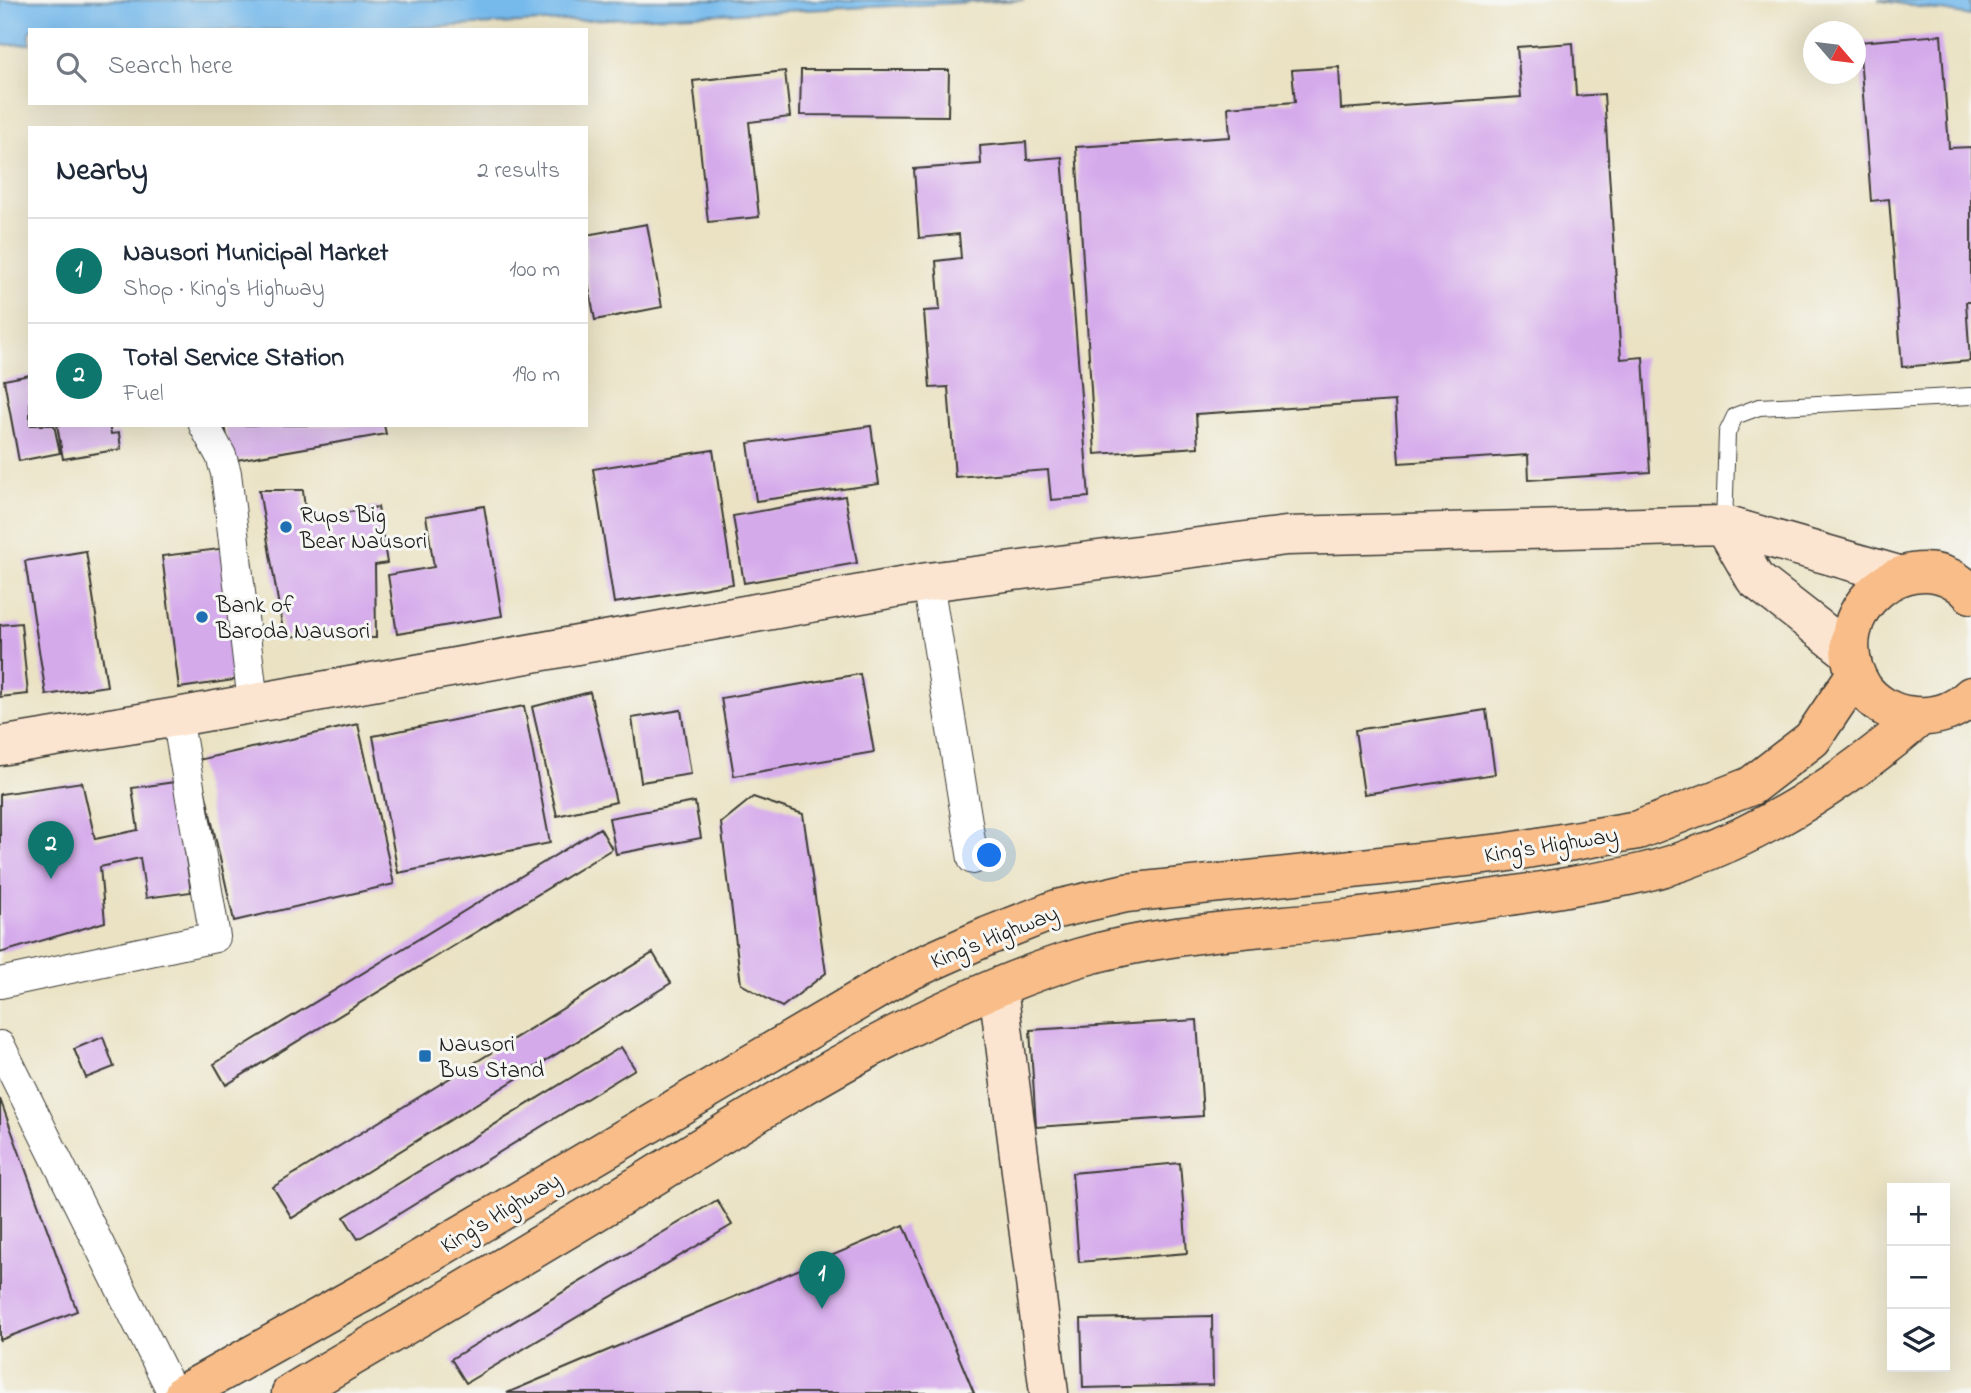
<!DOCTYPE html>
<meta charset="utf-8">
<style>
body{margin:0;font-family:"Indie Flower",sans-serif;background:#f6f6f7;color:#1f2937}
.controls{position:absolute;right:21px;bottom:21px;display:grid;overflow:hidden;border-radius:0px;box-shadow:0 7px 28px #0002}
.controls button{width:63px;height:63px;display:grid;place-items:center;padding:0;border:0;border-bottom:2px solid #e0e1e3;background:#fff;color:#1f2937;font:35px sans-serif}
.compass{position:absolute;left:1803px;top:21px;width:63px;height:63px;border-radius:50%;background:#fff;box-shadow:0 7px 28px #0002;rotate:118deg}
.you{position:absolute;left:990px;top:856px;width:24px;height:24px;margin:-18px;border:5px solid #fff;border-radius:50%;background:#1a73e8;box-shadow:0 0 0 10px #1a73e833}
.badge{display:grid;place-items:center;width:46px;height:46px;border-radius:50%;background:#0f766e;color:#fff;font-size:23px;font-weight:700}
.pin{position:absolute;translate:-50% -58px;filter:drop-shadow(0 2px 4px #0008)}
.pin::after{content:'';position:absolute;top:37px;width:24px;height:21px;background:inherit;clip-path:polygon(0 0,100% 0,50% 100%)}
.list{margin:0;padding:0;list-style:none}
h2{display:flex;justify-content:space-between;align-items:center;height:91px;margin:0;padding:0 28px;font-size:30px}
h2 small{font-size:23px;font-weight:400;color:#747a83}
.list li{display:grid;grid-template-columns:46px 1fr auto;gap:21px;align-items:center;box-sizing:border-box;height:105px;padding:0 28px;border-top:2px solid #e0e1e3}
.list b{display:block;font-size:26px;white-space:nowrap}
.list p{margin:0;font-size:23px;white-space:nowrap;color:#747a83}
.list em{font-size:23px;font-style:normal;color:#747a83}
.icon{flex:none;width:38px;height:38px;fill:none;stroke:currentColor;stroke-width:2;stroke-linecap:round;stroke-linejoin:round}
.map{position:relative;flex:none;width:1971px;height:1393px;overflow:hidden}
.search{position:absolute;background:#fff;box-shadow:0 7px 28px #0002;left:28px;top:28px;width:560px;height:77px;display:flex;align-items:center;gap:18px;box-sizing:border-box;padding:0 24px;border-radius:0px;color:#747a83;font-size:26px}
.panel{position:absolute;background:#fff;box-shadow:0 7px 28px #0002;left:28px;top:126px;width:560px;height:301px;border-radius:0px}
.map>svg:first-child{display:block}
</style>
<div class="map">
<svg width="1971" height="1393" viewBox="0 0 1971 1393">
<rect width="100%" height="100%" fill="#f6f6f2"/>
<filter id="ink" filterUnits="userSpaceOnUse"><feTurbulence type="fractalNoise" baseFrequency=".0143" numOctaves="2"/><feDisplacementMap in="SourceGraphic" scale="14" xChannelSelector="R" yChannelSelector="G"/><feConvolveMatrix kernelMatrix="1 2 1 2 8 2 1 2 1" color-interpolation-filters="sRGB"/></filter>
<filter id="wash" filterUnits="userSpaceOnUse"><feTurbulence type="fractalNoise" baseFrequency=".00686" numOctaves="4" result="noise"/><feDisplacementMap in="SourceGraphic" scale="28" xChannelSelector="R" yChannelSelector="G"/><feGaussianBlur stdDeviation="1.57" result="paint"/><feColorMatrix in="noise" values="0 0 0 0 0 0 0 0 0 0 0 0 0 0 0 0 0 1.4 0 .05"/><feComposite in="paint" operator="in"/></filter>
<g filter="url(#wash)">
<rect width="100%" height="100%" fill="#eae2c3"/>
<!-- water -->
<path fill="#76baec" stroke="#496b84" stroke-width="2" d="M0 0H1025L366 30H30V44L0 45Z
M1878 0H1971V16Z"/>
<g id="blocks">
<!-- building -->
<path fill="#d5aaeb" d="M1941 35 1949 148 1971 147V302H1966L1970 361 1902 367 1889 199 1871 201 1859 42Z
M1573 43 1576 96 1604 94 1621 359 1643 357 1650 472 1529 480 1528 455 1399 463 1395 401 1196 414 1198 447 1095 454 1076 147 1230 137 1228 107 1295 102 1292 70 1339 67 1341 109 1521 97 1517 47Z
M801 70H949L948 116 800 115Z
M785 71 790 117 749 122 759 217 708 222 693 81Z
M1026 142 1027 160 1062 157 1089 497 1051 500 1048 470 955 477 948 387 930 388 924 311 940 310 936 261 961 258 959 234 919 238 914 169 981 164 980 146Z
M647 224 662 307 595 320 586 273V235Z
M30 375V425H54L60 453 19 461 4 380Z
M57 425H109L111 434 119 433 121 449 63 459Z
M225 425H384L386 434 231 461Z
M871 426 879 484 756 501 748 443Z
M713 450 733 584 614 603 593 469Z
M259 490H303L306 520 378 507 387 563 375 565 376 638 284 636Z
M845 496 857 563 744 583 733 516Z
M484 506 502 616 397 634 388 575 434 567 426 516Z
M227 548 241 679 179 688 162 556Z
M86 551 107 686 46 695 25 561Z
M21 623 28 694 0 697V625Z
M860 674 874 752 734 776 721 698Z
M590 692 616 802 557 816 532 707Z
M524 706 550 843 398 873 373 736Z
M681 710 691 774 641 782 632 718Z
M1486 710 1495 774 1364 794 1355 730Z
M358 724 394 884 234 921 198 760Z
M82 782 95 839 138 830 132 788 175 782 191 892 146 898 140 858 100 867 105 922 0 953V794Z
M753 797 803 814 826 973 782 1007 741 984 721 823Z
M695 802 701 838 616 854 609 818Z
M600 828 612 849 226 1085 214 1064Z
M653 953 671 983 292 1218 273 1187Z
M1197 1020 1203 1116 1036 1127 1030 1030Z
M103 1037 114 1067 86 1078 74 1049Z
M621 1047 635 1069 358 1239 344 1217Z
M0 1099 77 1311 0 1340Z
M1180 1163 1187 1253 1079 1262 1072 1173Z
M717 1200 732 1225 466 1383 451 1359Z
M904 1225 974 1393H507Z
M1212 1316 1213 1385 1083 1388 1081 1319Z"/>
</g>
</g>
<g filter="url(#ink)">
<use href="#blocks" fill-opacity="0" stroke="#3b3a35" stroke-width="2"/>
<g fill="none" stroke-linecap="round" stroke-linejoin="round">
<!-- lane casing -->
<g stroke="#3b3a35" stroke-width="18">
<path id="lane" d="M1724 525 1727 433 1735 416 1759 407 1971 396"/>
</g>
<!-- street casing -->
<g stroke="#3b3a35" stroke-width="32">
<path id="street" d="M204 425 221 456 226 473 253 703
M928 582 973 859
M0 983 215 937 177 717
M0 1046 173 1393"/>
</g>
<!-- secondary casing -->
<g stroke="#3b3a35" stroke-width="41">
<path id="secondary" d="M1724 525 1755 579 1849 652
M0 746 177 717 928 582 1286 536 1724 525 1902 576
M998 988 1049 1393"/>
</g>
<!-- highway casing -->
<g stroke="#3b3a35" stroke-width="41">
<path id="highway" d="M1971 594C1917 533 1814 611 1863 688 1873 702 1891 713 1907 715 1931 719 1954 713 1971 696
M184 1393 366 1291 905 973 988 936 1057 909 1126 893 1503 853 1638 830 1751 786 1812 739 1855 675
M291 1393C415 1319 540 1247 662 1171 795 1090 929 1004 1078 958 1165 932 1256 929 1345 919 1411 911 1477 901 1542 891 1588 883 1638 877 1683 861 1771 830 1849 778 1920 717"/>
</g>
<!-- lane -->
<use href="#lane" stroke="#fff" stroke-width="16"/>
<!-- street -->
<use href="#street" stroke="#fff" stroke-width="30"/>
<!-- secondary -->
<use href="#secondary" stroke="#fce5d0" stroke-width="38"/>
<!-- highway -->
<use href="#highway" stroke="#f8bd89" stroke-width="38"/>
</g>
</g>
<!-- markers -->
<g fill="#1f6fb2" stroke="#f6f6f2" stroke-width="2.5">
<circle cx="286" cy="527" r="7"/>
<circle cx="202" cy="617" r="7"/>
<rect x="418" y="1049" width="14" height="14" rx="3.5"/>
</g>
<g text-anchor="middle" stroke-width="6" stroke-linejoin="round" paint-order="stroke">
<!-- poi labels -->
<g font-size="23" fill="#1c1c1c" stroke="#f6f6f2" text-anchor="start">
<text x="300" y="522">Rups Big<tspan x="300" dy="26">Bear Nausori</tspan></text>
<text x="216" y="612">Bank of<tspan x="216" dy="26">Baroda Nausori</tspan></text>
<text x="439" y="1051">Nausori<tspan x="439" dy="26">Bus Stand</tspan></text>
</g>
<!-- street labels -->
<g font-size="23" fill="#1c1c1c" stroke="#f6f6f2">
<text transform="translate(1551 844) rotate(-9)" y="8">King's Highway</text>
<text transform="translate(994 936) rotate(-22)" y="8">King's Highway</text>
<text transform="translate(500 1212) rotate(-31)" y="8">King's Highway</text>
</g>
</g>
</svg>
<div class="controls">
<button>+</button>
<button>−</button>
<button><svg class="icon" aria-label="layers" viewBox="0 0 24 24"><path d="M12 4l9 5-9 5-9-5zM3 14l9 5 9-5"/></svg></button>
</div>
<svg class="compass" viewBox="-18 -18 36 36"><path d="M0-13l5 13h-10z" fill="#e53935"/><path d="M0 13l5-13h-10z" fill="#747a83"/></svg>
<div class="you"></div>
<div class="pin badge" style="left:822px;top:1309px">1</div>
<div class="pin badge" style="left:51px;top:879px">2</div>
<div class="search"><svg class="icon" aria-label="search" viewBox="0 0 24 24"><circle cx="10" cy="10" r="6"/><path d="M15 15l6 6"/></svg>Search here</div>
<section class="panel">
<h2>Nearby<small>2 results</small></h2>
<ul class="list">
<li><span class="badge">1</span><div><b>Nausori Municipal Market</b><p>Shop · King's Highway</p></div><em>100 m</em></li>
<li><span class="badge">2</span><div><b>Total Service Station</b><p>Fuel</p></div><em>190 m</em></li>
</ul>
</section>
</div>
